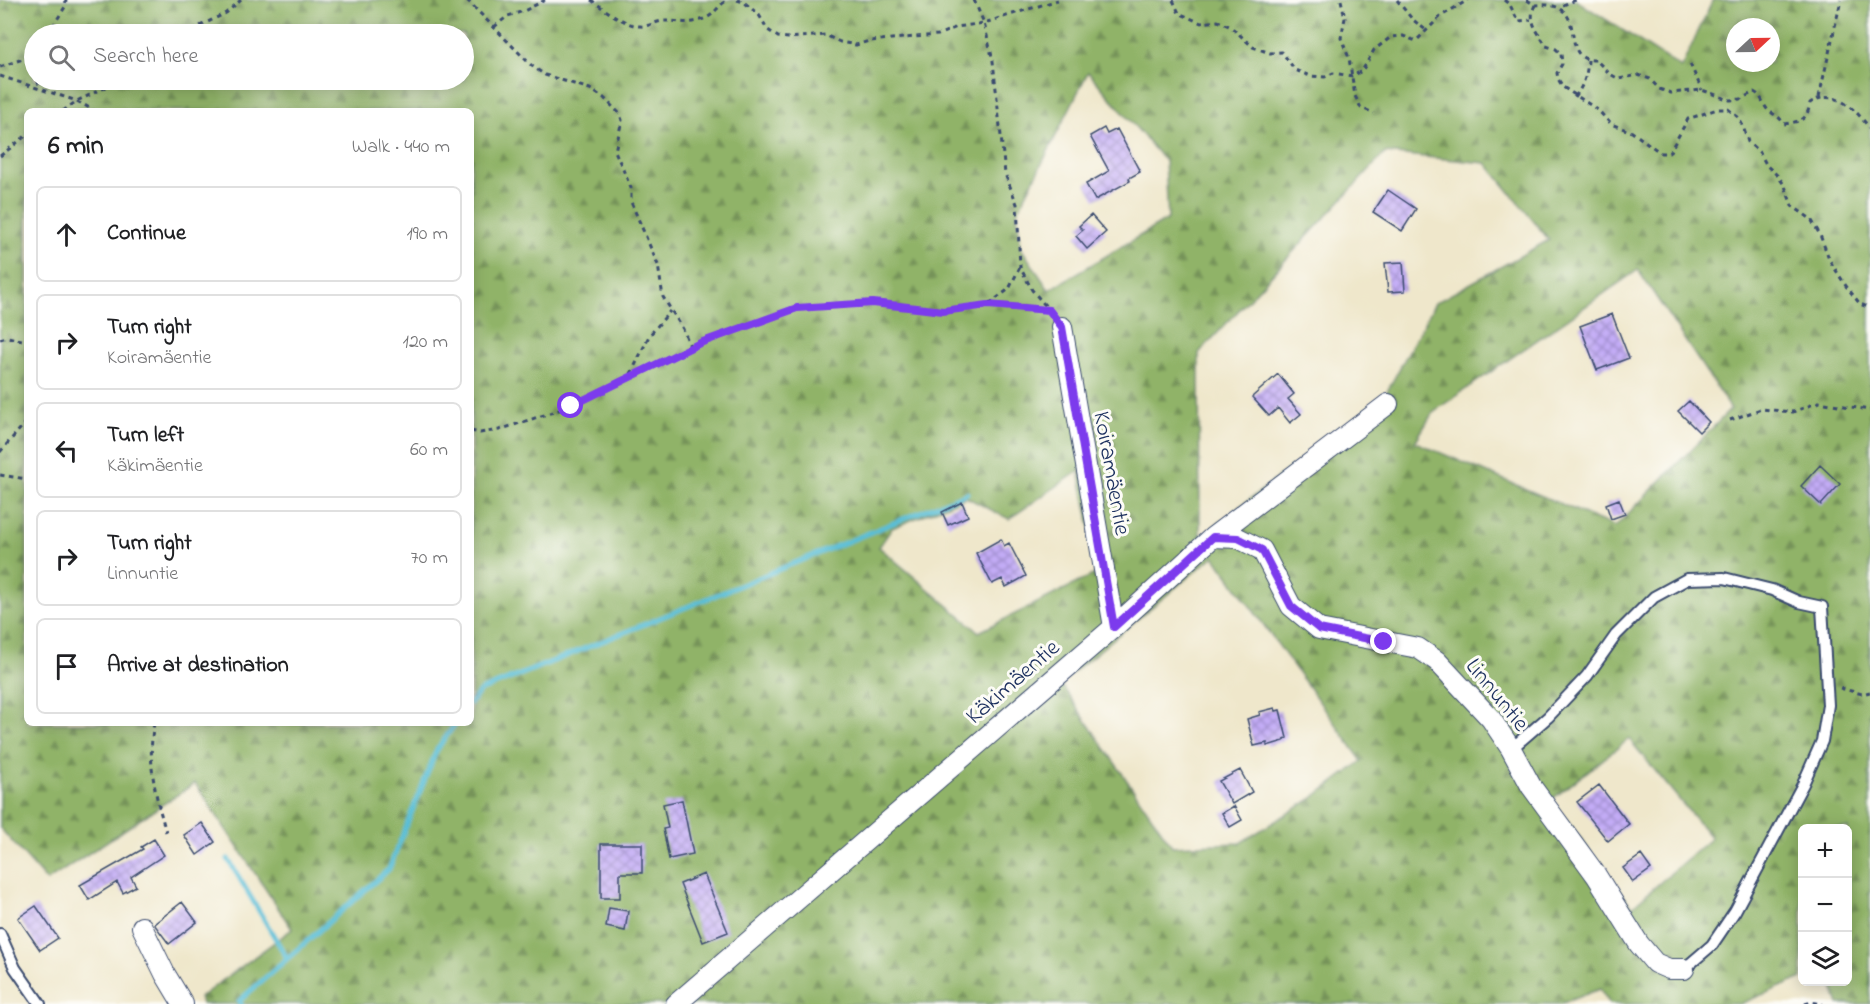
<!DOCTYPE html>
<meta charset="utf-8">
<style>
body{margin:0;font-family:"Indie Flower",sans-serif;background:#f2f2f2;color:#202124}
.controls{position:absolute;right:18px;bottom:18px;display:grid;overflow:hidden;border-radius:9px;box-shadow:0 3px 15px #0003}
.controls button{width:54px;height:54px;display:grid;place-items:center;padding:0;border:0;border-bottom:2px solid #e0e0e0;background:#fff;color:#202124;font:30px sans-serif}
.compass{position:absolute;left:1726px;top:18px;width:54px;height:54px;border-radius:50%;background:#fff;box-shadow:0 3px 15px #0003;rotate:68deg}
.stop{position:absolute;width:18px;height:18px;margin:-14px;border:4px solid #7c3aed;border-radius:50%;background:#fff}
.stop.end{background:#7c3aed;border-color:#fff;box-shadow:0 2px 6px #0008}
.list{margin:0;padding:0;list-style:none}
h2{display:flex;justify-content:space-between;align-items:center;height:78px;margin:0;padding:0 24px;font-size:26px}
h2 small{font-size:20px;font-weight:400;color:#757577}
.list li{display:grid;grid-template-columns:39px 1fr auto;gap:18px;align-items:center;box-sizing:border-box;height:96px;margin:0 12px 12px;padding:0 12px;border:2px solid #e0e0e0;border-radius:9px}
.list b{display:block;font-size:22px;white-space:nowrap}
.list p{margin:0;font-size:20px;white-space:nowrap;color:#757577}
.list em{font-size:20px;font-style:normal;color:#757577}
.icon{flex:none;width:33px;height:33px;fill:none;stroke:currentColor;stroke-width:2;stroke-linecap:round;stroke-linejoin:round}
.map{position:relative;flex:none;width:1870px;height:1004px;overflow:hidden}
.search{position:absolute;background:#fff;box-shadow:0 3px 15px #0003;left:24px;top:24px;width:450px;height:66px;display:flex;align-items:center;gap:15px;box-sizing:border-box;padding:0 21px;border-radius:33px;color:#757577;font-size:22px}
.panel{position:absolute;background:#fff;box-shadow:0 3px 15px #0003;left:24px;top:108px;width:450px;height:618px;border-radius:9px}
.map>svg:first-child{display:block}
</style>
<div class="map">
<svg width="1870" height="1004" viewBox="0 0 1870 1004">
<defs>
<pattern id="forest-firs" width="22" height="20" patternUnits="userSpaceOnUse" patternTransform="scale(1.5)"><rect width="22" height="20" fill="#90b368"/><path d="M5 1l3.5 6h-7zM16 11l3.5 6h-7z" fill="#759259"/></pattern>
<pattern id="building-cross-hatch" width="8" height="8" patternUnits="userSpaceOnUse" patternTransform="scale(1.5)"><rect width="8" height="8" fill="#c3acf6"/><path d="M0 0l8 8M0 8l8-8" fill="none" stroke="#9e8cca"/></pattern>
</defs>
<rect width="100%" height="100%" fill="#fdfcf7"/>
<filter id="ink" filterUnits="userSpaceOnUse"><feTurbulence type="fractalNoise" baseFrequency=".0167" numOctaves="2"/><feDisplacementMap in="SourceGraphic" scale="12" xChannelSelector="R" yChannelSelector="G"/><feConvolveMatrix kernelMatrix="1 2 1 2 8 2 1 2 1" color-interpolation-filters="sRGB"/></filter>
<filter id="wash" filterUnits="userSpaceOnUse"><feTurbulence type="fractalNoise" baseFrequency=".008" numOctaves="4" result="noise"/><feDisplacementMap in="SourceGraphic" scale="24" xChannelSelector="R" yChannelSelector="G"/><feGaussianBlur stdDeviation="1.35" result="paint"/><feColorMatrix in="noise" values="0 0 0 0 0 0 0 0 0 0 0 0 0 0 0 0 0 1.4 0 .05"/><feComposite in="paint" operator="in"/></filter>
<g filter="url(#wash)">
<rect width="100%" height="100%" fill="#efe7cb"/>
<!-- forest -->
<path fill="url(#forest-firs)" stroke="#567163" stroke-width="1.5" fill-rule="evenodd" d="M0 0H1576L1681 68 1713 0H1870V1004H1839L1831 982H1848V828H1802V978L1740 1004H1610L1600 989 1560 1004H202L199 998 292 929 195 783 47 881 0 828ZM1735 27H1771V63H1735ZM34 34H464V80H34ZM1088 72 1165 161 1168 219 1049 290 1021 248 1017 213ZM27 111H471V723H27ZM1385 153 1486 163 1549 240 1435 303 1384 397 1200 537 1199 353ZM1638 270 1731 409 1615 527 1415 442 1433 412ZM1079 471 1099 572 979 632 879 547 892 528 966 497 1009 519ZM1214 556 1362 761 1313 798 1240 843 1172 846 1060 683ZM1629 739 1711 838 1632 907 1551 800Z"/>
<g fill="none" stroke-linecap="round" stroke-linejoin="round">
<!-- stream -->
<path stroke="#59bed7" stroke-width="5" d="M471 703 480 691 967 493
M228 859 287 958
M241 1004 239 1001 389 869 437 749 456 723"/>
</g>
<g id="blocks">
<!-- building -->
<path fill="url(#building-cross-hatch)" d="M1104 128 1107 134 1117 129 1140 172 1129 178 1130 181 1095 200 1086 184 1109 171 1090 136Z
M1388 190 1416 209 1402 231 1373 212Z
M1091 215 1106 232 1087 249 1076 236 1083 230 1079 226Z
M1403 262 1405 291 1388 292 1385 263Z
M1612 314 1629 358 1597 370 1580 326Z
M1278 374 1294 394 1288 399 1301 414 1290 423 1278 408 1269 416 1252 397Z
M1689 401 1709 422 1699 432 1678 411Z
M1820 465 1840 484 1821 505 1801 486Z
M1619 499 1625 514 1611 519 1606 504Z
M962 502 968 516 948 525 942 512Z
M1001 539 1004 546 1009 543 1026 576 1006 587 1002 579 992 584 976 553Z
M1275 708 1276 711 1280 710 1287 738 1284 739V741L1267 746V743L1254 746 1247 719 1260 715 1259 712Z
M1240 770 1252 792 1232 804 1219 781Z
M1599 785 1629 824 1608 841 1577 802Z
M682 800 693 854 669 859 663 829 668 828 663 804Z
M1234 806 1242 820 1230 827 1222 813Z
M202 823 215 842 197 855 184 835Z
M154 839 164 855 131 877 136 886 123 893 117 882 89 900 80 885 143 849 141 847Z
M601 844H642V873H620V898H601Z
M1641 855 1651 869 1633 882 1623 868Z
M704 874 728 932 703 942 680 884Z
M182 902 197 922 169 944 154 924Z
M36 906 58 938 40 950 18 918Z
M609 908 628 911 625 931 606 927Z"/>
</g>
</g>
<g filter="url(#ink)">
<use href="#blocks" fill-opacity="0" stroke="#3b4b6e" stroke-width="1.5"/>
<g fill="none" stroke-linecap="round" stroke-linejoin="round">
<!-- service casing -->
<g stroke="#3b4b6e" stroke-width="14">
<path id="service" d="M1511 749 1548 717 1587 676 1616 635 1654 597 1687 579 1724 578 1772 590 1799 602 1822 607 1828 705 1822 741 1803 784 1735 911 1712 945 1684 969
M0 934 15 968 40 1004"/>
</g>
<!-- minor casing -->
<g stroke="#3b4b6e" stroke-width="22">
<path id="minor" d="M1062 327 1114 627
M1213 537 1238 538 1262 550 1291 606 1319 629 1418 648 1437 661 1491 719 1511 749 1531 786 1596 875 1639 944 1655 963 1669 969H1684
M142 927 165 974 183 1004
M676 1004 1114 627 1213 537 1388 404"/>
</g>
<!-- path -->
<path stroke="#3b4b6e" stroke-width="3" stroke-dasharray="4.5 4.5" stroke-linecap="butt" d="M467 0 532 66 545 75 590 89 604 98 619 113 622 120 615 151 631 188V202L658 265 663 297 683 329 691 348
M591 0C603 8 626 26 640 26 648 27 655 22 662 21 682 20 687 27 708 17 716 13 719 3 729 0
M737 0 744 2 759 15 768 30 778 37 788 38 825 35 840 42 856 45 869 41 938 35 957 27 984 23 1058 0
M974 0 984 23 993 61 1005 174 1017 204 1020 267 1032 290 1049 310
M1173 0 1179 13 1201 23 1218 21 1231 27 1253 47 1270 53 1282 52 1295 70 1310 76 1325 77 1333 73 1352 76 1362 71 1374 50 1391 37 1403 36 1416 41 1441 16 1468 0
M1341 0 1345 18 1341 38 1349 58 1355 96 1361 108 1374 113
M1397 0 1412 19 1427 31
M1504 0 1510 5 1518 21 1531 20
M1527 0 1535 5C1595 0 1554 61 1596 60L1610 74 1619 79 1638 75 1650 79 1659 89 1671 93 1702 90 1730 100 1741 99 1754 92C1763 96 1762 105 1769 111 1776 116 1779 116 1784 124 1801 121 1807 121 1810 103 1834 87 1856 109 1870 129
M1535 5C1527 22 1538 31 1546 46L1556 49 1561 54 1562 64 1557 73 1558 79 1563 87 1598 110 1611 124 1632 132 1661 153H1669L1688 119 1717 109H1728L1738 117 1743 126 1748 142 1760 153 1767 166 1778 176 1785 186 1792 206 1811 219 1820 235 1830 261 1846 286 1860 304 1870 308
M1563 5 1576 0
M494 27 508 16 524 11 545 0
M48 34 65 7 66 0
M184 34 226 13 241 0
M1690 64 1702 90
M0 67 34 55
M0 76 77 101 95 111
M38 80 39 89
M1575 97C1584 84 1587 75 1588 60
M1819 97 1841 0
M63 111 77 101 121 80
M0 156 27 135
M989 304 1009 289 1020 267
M0 339 7 337 27 341
M631 374 649 336 670 311
M1730 420 1761 409 1793 412 1819 402 1870 410
M471 431 480 433 499 430 571 406 700 343 797 308 873 303 943 311 988 305 1049 310
M0 452 27 421
M0 475 27 479
M1840 688 1862 694 1870 692
M154 723C147 763 155 794 166 832
M1805 1004 1811 1002 1823 1004"/>
<!-- service -->
<use href="#service" stroke="#fff" stroke-width="10"/>
<!-- minor -->
<use href="#minor" stroke="#fff" stroke-width="20"/>
</g>
</g>
<g fill="none" stroke-linecap="round" stroke-linejoin="round" filter="url(#ink)">
<!-- route -->
<path stroke="#7c3aed" stroke-width="8" d="M571 406 700 343 797 308 873 303 943 311 988 305 1049 310 1062 327 1114 627 1213 537 1238 538 1262 550 1291 606 1319 629 1384 642"/>
</g>
<g text-anchor="middle" stroke-width="6" stroke-linejoin="round" paint-order="stroke">
<!-- street labels -->
<g font-size="24" fill="#1b2f5e" stroke="#fdfcf7">
<text transform="translate(1113 473) rotate(80)" y="8">Koiramäentie</text>
<text transform="translate(1012 681) rotate(-41)" y="8">Käkimäentie</text>
<text transform="translate(1498 694) rotate(51)" y="8">Linnuntie</text>
</g>
</g>
</svg>
<div class="controls">
<button>+</button>
<button>−</button>
<button><svg class="icon" aria-label="layers" viewBox="0 0 24 24"><path d="M12 4l9 5-9 5-9-5zM3 14l9 5 9-5"/></svg></button>
</div>
<svg class="compass" viewBox="-18 -18 36 36"><path d="M0-13l5 13h-10z" fill="#e53935"/><path d="M0 13l5-13h-10z" fill="#757577"/></svg>
<div class="stop" style="left:571px;top:406px"></div>
<div class="stop end" style="left:1384px;top:642px"></div>
<div class="search"><svg class="icon" aria-label="search" viewBox="0 0 24 24"><circle cx="10" cy="10" r="6"/><path d="M15 15l6 6"/></svg>Search here</div>
<section class="panel">
<h2>6 min<small>Walk · 440 m</small></h2>
<ul class="list">
<li><svg class="icon" aria-label="ahead" viewBox="0 0 24 24"><path d="M12 20V5M6 11l6-6 6 6"/></svg><div><b>Continue</b></div><em>190 m</em></li>
<li><svg class="icon" aria-label="right" viewBox="0 0 24 24"><path d="M7 20v-9h11M14 6l5 5-5 5"/></svg><div><b>Turn right</b><p>Koiramäentie</p></div><em>120 m</em></li>
<li><svg class="icon" aria-label="left" viewBox="0 0 24 24"><path d="M17 20v-9H6M10 6l-5 5 5 5"/></svg><div><b>Turn left</b><p>Käkimäentie</p></div><em>60 m</em></li>
<li><svg class="icon" aria-label="right" viewBox="0 0 24 24"><path d="M7 20v-9h11M14 6l5 5-5 5"/></svg><div><b>Turn right</b><p>Linnuntie</p></div><em>70 m</em></li>
<li><svg class="icon" aria-label="arrive" viewBox="0 0 24 24"><path d="M6 21V4h12l-3 4 3 4H6"/></svg><div><b>Arrive at destination</b></div></li>
</ul>
</section>
</div>
